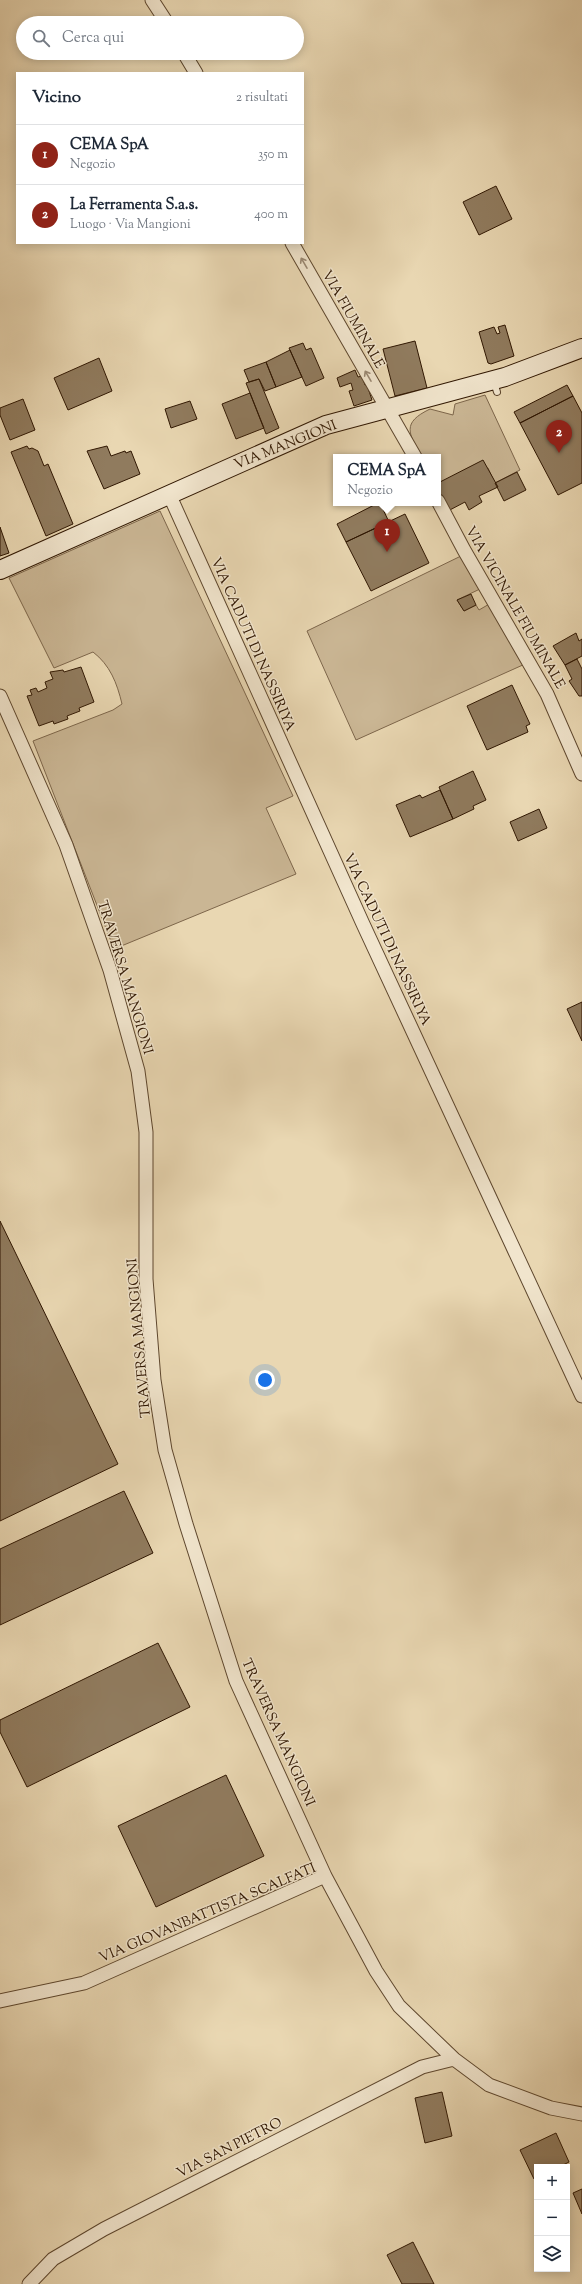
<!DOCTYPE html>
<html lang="it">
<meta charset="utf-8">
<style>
body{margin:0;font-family:"Sorts Mill Goudy",serif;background:#f6f6f7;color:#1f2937}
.controls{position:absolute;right:12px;bottom:12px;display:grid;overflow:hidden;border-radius:0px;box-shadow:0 2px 10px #0003}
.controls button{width:36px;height:36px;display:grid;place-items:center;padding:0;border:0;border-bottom:1px solid #e0e1e3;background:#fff;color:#1f2937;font:20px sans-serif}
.you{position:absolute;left:265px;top:1380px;width:14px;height:14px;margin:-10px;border:3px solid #fff;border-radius:50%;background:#1a73e8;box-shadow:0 0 0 6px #1a73e833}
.badge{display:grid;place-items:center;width:26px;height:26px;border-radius:50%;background:#8f2418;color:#fff;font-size:13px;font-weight:700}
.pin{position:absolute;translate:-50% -33px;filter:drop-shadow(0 1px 2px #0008)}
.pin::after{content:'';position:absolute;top:21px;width:14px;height:12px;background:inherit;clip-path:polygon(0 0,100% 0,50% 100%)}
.popup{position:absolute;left:333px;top:454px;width:108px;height:52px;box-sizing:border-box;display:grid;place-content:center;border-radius:0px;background:#fff;filter:drop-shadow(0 1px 3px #0005);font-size:13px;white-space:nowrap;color:#747a83}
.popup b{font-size:15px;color:#1f2937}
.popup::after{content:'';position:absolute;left:50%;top:100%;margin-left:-8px;border:8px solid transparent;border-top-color:#fff}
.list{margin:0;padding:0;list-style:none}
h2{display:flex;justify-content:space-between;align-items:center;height:52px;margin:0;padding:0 16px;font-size:17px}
h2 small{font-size:13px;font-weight:400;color:#747a83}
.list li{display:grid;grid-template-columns:26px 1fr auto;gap:12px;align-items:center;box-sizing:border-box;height:60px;padding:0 16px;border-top:1px solid #e0e1e3}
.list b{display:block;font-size:15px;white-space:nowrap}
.list p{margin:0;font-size:13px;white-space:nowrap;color:#747a83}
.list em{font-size:13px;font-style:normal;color:#747a83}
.icon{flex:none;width:22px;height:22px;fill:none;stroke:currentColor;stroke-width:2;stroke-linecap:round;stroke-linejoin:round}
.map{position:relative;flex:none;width:582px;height:2284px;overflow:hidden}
.search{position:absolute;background:#fff;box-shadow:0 2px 10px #0003;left:16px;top:16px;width:288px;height:44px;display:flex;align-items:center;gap:10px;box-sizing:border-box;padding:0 14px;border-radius:22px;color:#747a83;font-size:15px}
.panel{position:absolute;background:#fff;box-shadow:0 2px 10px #0003;left:16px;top:72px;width:288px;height:172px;border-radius:0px}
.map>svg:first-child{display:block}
</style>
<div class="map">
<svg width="582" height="2284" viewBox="0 0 582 2284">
<rect width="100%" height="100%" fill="#e9d7b2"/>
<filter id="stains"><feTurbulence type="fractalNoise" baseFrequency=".005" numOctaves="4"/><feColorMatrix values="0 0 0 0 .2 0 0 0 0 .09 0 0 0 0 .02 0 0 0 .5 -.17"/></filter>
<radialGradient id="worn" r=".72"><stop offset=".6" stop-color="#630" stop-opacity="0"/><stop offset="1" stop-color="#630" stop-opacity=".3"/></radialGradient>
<!-- green -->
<path fill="#cab694" stroke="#7d664b" d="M485 395 520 470 495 483 488 468 438 483V457H421C409 433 401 423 430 409L453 415 455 404Z
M160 511 293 796 266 808 296 874 114 949 33 741 113 710 122 704C117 683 110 665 93 652L54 668 9 578Z
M463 555 482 588 457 600 464 611 476 605 479 610 491 603 525 664 356 740 307 631Z"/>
<!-- building -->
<path fill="#907b5e" stroke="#301702" d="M496 186 512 219 479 235 463 202Z
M505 325 514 356 491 364 488 363 479 332 494 327 497 334 500 333 498 327Z
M415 341 427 388 395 396 383 349Z
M303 343 306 350 311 348 324 378 306 386 289 348Z
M290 350 302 377 276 387 266 362Z
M99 358 112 391 68 410 54 378Z
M266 362 276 387 265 391 259 379 249 382 244 370Z
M355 370 358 377 362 376 365 385H367L372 400 354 406 349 391 353 390 351 383 340 387 337 378Z
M259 379 279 428 266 434 246 383Z
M567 385 573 396 520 423 514 412Z
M250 393 264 428 236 439 222 404Z
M573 396 582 413V483L558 495 520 423Z
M23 399 35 430 10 440 0 415V408Z
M190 401 197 419 171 428 165 409Z
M27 446 29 449 32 448 38 451 44 466 48 464 73 524 46 536 11 452Z
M107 446 111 456 125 451 126 453 131 451 140 474 104 489 87 451Z
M483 460 498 487 479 496 482 502 469 510 465 502 446 512 438 496V483Z
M517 472 526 490 504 501 495 483Z
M378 503H380L389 522 346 542 337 524Z
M405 514 429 563 371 591 346 542Z
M0 527 9 553 0 556Z
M471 594 476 605 464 611 457 600Z
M576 633 579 641 582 639V656L565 665 553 646Z
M577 659 582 669V696H579L569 681 572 679 565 665Z
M81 667 94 702 79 708 80 711 67 716 68 719 54 724 53 721 39 726 27 696 32 695 30 690 36 688 38 692 47 688 45 682 53 679 50 672 63 670 64 672Z
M512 685 530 724 526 726 528 732 487 750 467 706Z
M473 771 486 800 473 806 474 809 453 819 439 787Z
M440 790 453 819 410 837 396 805 420 795 422 798Z
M539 809 547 828 518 841 510 822Z
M582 1002V1041L567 1009Z
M0 1221 118 1464 0 1521Z
M124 1491 153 1553 0 1625V1549Z
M158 1643 190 1707 27 1787 0 1732V1720Z
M226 1775 264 1856 156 1907 118 1826Z
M442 2092 452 2136 425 2143 415 2098Z
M556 2133 569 2162 559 2167H537V2177L534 2179 520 2150Z
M582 2189V2214L573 2193Z
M413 2242 434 2284H402L387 2255Z"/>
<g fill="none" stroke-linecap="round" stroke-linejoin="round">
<!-- lane casing -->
<g stroke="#5e472e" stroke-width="8">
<path id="lane" d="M494 382 497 392"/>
</g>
<!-- street casing -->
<g stroke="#5e472e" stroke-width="15">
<path id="street" d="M152 0 167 23
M184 53 196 73
M292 243 415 457
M169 494 363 924 582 1396
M438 501 464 550 547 694 582 774
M0 696 66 845 110 970 138 1071 146 1132V1279L154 1380 165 1450 186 1524 236 1681 325 1876 376 1971 399 2006 454 2059 489 2085 551 2108 582 2114
M0 2001 84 1983 325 1876
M29 2284 53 2259 104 2229 422 2067 454 2059"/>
</g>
<!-- secondary casing -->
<g stroke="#301702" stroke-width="20">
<path id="secondary" d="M0 570 326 425 505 377 582 348"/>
</g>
<!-- lane -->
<use href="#lane" stroke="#f1e5cd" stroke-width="6"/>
<!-- street -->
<use href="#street" stroke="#f1e5cd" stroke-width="13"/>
<!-- secondary -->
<use href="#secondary" stroke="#f1e5cd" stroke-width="18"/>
</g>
<!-- one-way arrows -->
<defs><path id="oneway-shaft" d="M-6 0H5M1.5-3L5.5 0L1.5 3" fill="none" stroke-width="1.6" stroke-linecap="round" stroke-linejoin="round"/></defs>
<g stroke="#9a8872">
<use href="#oneway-shaft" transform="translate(304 263) rotate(-120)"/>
<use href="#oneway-shaft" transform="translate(368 376) rotate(-120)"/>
</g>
<g text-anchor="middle" stroke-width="3" stroke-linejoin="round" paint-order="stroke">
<!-- street labels -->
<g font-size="14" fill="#301702" stroke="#f1e5cd">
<text transform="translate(354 319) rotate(60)" y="5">VIA FIUMINALE</text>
<text transform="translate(285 444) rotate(-22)" y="5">VIA MANGIONI</text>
<text transform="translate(516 607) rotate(60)" y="5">VIA VICINALE FIUMINALE</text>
<text transform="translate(254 644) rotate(66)" y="5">VIA CADUTI DI NASSIRIYA</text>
<text transform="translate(388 939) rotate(65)" y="5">VIA CADUTI DI NASSIRIYA</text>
<text transform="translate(126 977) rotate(73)" y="5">TRAVERSA MANGIONI</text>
<text transform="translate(138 1338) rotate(-95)" y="5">TRAVERSA MANGIONI</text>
<text transform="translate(279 1732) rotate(66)" y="5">TRAVERSA MANGIONI</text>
<text transform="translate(207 1912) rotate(-23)" y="5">VIA GIOVANBATTISTA SCALFATI</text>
<text transform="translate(229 2147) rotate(-27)" y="5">VIA SAN PIETRO</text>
</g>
</g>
<rect width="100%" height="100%" filter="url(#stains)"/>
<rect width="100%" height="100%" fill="url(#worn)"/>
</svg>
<div class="controls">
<button>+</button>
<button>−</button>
<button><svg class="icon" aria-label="layers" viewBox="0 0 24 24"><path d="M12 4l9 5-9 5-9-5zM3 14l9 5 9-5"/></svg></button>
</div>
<div class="you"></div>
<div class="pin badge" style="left:387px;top:552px">1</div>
<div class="popup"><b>CEMA SpA</b>Negozio</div>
<div class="pin badge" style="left:559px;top:453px">2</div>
<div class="search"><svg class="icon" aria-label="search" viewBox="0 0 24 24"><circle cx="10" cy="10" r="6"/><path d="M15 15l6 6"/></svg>Cerca qui</div>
<section class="panel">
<h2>Vicino<small>2 risultati</small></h2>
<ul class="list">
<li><span class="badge">1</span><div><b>CEMA SpA</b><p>Negozio</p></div><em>350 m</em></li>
<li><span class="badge">2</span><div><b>La Ferramenta S.a.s.</b><p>Luogo · Via Mangioni</p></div><em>400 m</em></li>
</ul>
</section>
</div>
